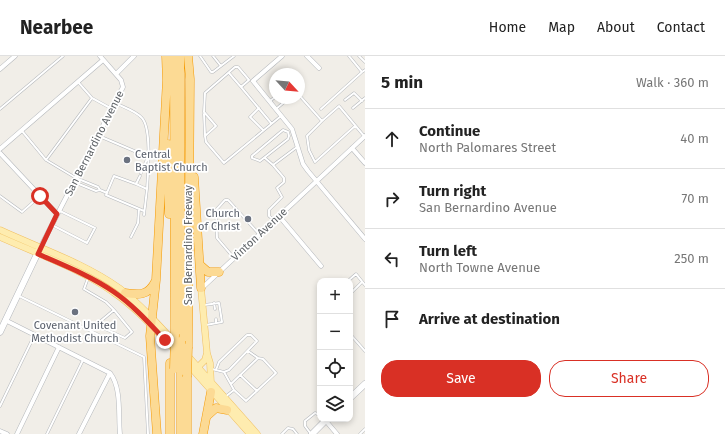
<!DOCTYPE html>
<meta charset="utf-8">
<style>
body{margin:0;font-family:"Fira Sans",sans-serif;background:#f6f6f6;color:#222}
.controls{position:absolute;right:12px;bottom:12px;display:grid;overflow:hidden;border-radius:8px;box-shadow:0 2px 6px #0003}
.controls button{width:36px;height:36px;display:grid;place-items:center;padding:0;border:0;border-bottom:1px solid #e0e0e0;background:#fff;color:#222;font:20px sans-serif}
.compass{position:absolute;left:269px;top:12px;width:36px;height:36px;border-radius:50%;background:#fff;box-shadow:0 2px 6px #0003;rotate:116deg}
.stop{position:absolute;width:12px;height:12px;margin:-9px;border:3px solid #d93025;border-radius:50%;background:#fff}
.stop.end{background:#d93025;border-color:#fff;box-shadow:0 1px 4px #0008}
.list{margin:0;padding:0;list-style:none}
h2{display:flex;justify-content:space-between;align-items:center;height:52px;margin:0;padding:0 16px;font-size:17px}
h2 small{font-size:13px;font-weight:400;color:#767676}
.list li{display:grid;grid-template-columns:26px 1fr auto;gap:12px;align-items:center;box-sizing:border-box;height:60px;padding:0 16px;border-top:1px solid #e0e0e0}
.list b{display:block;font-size:15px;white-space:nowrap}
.list p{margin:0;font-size:13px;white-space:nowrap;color:#767676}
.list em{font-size:13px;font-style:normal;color:#767676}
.actions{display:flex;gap:8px;padding:12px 16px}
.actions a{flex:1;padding:9px 0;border:1px solid #d93025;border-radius:16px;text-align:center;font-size:14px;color:#d93025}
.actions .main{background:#d93025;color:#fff}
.icon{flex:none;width:22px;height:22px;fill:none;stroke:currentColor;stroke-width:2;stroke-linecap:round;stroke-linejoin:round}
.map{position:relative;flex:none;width:365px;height:378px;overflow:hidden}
header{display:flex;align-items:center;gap:24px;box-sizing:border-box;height:56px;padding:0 20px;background:#fff;border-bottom:1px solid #e0e0e0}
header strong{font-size:19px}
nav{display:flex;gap:22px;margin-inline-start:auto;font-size:14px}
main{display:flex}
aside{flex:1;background:#fff}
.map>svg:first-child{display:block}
</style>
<header>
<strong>Nearbee</strong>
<nav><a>Home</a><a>Map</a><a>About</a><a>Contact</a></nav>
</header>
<main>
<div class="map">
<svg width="365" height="378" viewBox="0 0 365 378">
<rect width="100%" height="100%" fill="#f1eee8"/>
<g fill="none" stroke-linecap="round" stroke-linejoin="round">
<!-- lane casing -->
<g stroke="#b5b8bc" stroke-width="3">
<path id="lane" d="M200 0 211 16H213L234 0
M213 0 221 10
M349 0 362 16 365 14
M359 0 365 6
M229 17 241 31
M78 26 92 42 112 53
M299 39 322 65 339 50 364 80
M345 44 354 37 362 45
M270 45 275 41
M115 47C123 51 136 55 142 62 152 73 148 118 147 133
M259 52 250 61 263 74
M353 52 365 42
M0 53 63 0
M276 53 289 42
M321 53 362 16
M204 58 205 79
M322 65 307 80 309 94 315 106 355 70
M271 67 241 31 249 24 238 11H235L205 37 204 56 216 70 205 80 206 86 224 107 281 60
M283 74 288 76 289 80 288 83 260 105 252 102V100Z
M22 75 46 104 76 122 98 131 100 134
M99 80 146 100 147 103 141 117
M265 102 273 109
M46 104 92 42
M140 120 136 128 147 133 144 159
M74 126 96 135 100 134 107 137
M136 128 114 120 106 139 144 155
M0 140 22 156 40 140
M274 164 269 160V154L282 141 277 132 284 126V122L273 109 297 91
M52 169 87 187 95 172 60 155
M131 181 138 167 139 153
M234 202 217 182 216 154 225 144H228L259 178
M88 222 84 233 106 246 114 254
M348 225 356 218 365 229
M350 238 362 226
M19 240 144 301 148 378
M214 247 215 253
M204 249 219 247 222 266 206 269
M216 263V267
M90 274 114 254 132 276 125 282 96 269
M350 278 365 295
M212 313 224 316 229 314 257 285 251 279H247L219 306 216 314
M224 316 234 334 225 341
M240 319 257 335
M231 328 258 302
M234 334 246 345 276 317 263 303 258 302 248 295
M0 350 34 280
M47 378 83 304
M282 378 288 372 293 373 297 378
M311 378 305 370V365L315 357 320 359
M360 378 365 373"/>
</g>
<!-- street casing -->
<g stroke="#b5b8bc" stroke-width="5">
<path id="street" d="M282 0 253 25 292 73 303 108 308 115 365 183
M307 0 319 12
M0 13 15 0
M116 18 134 0
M352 92 365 107
M0 93 103 4
M0 97 57 158
M279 160 321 210
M40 192 123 31 121 24 100 0
M202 232 365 80
M5 264 110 317C122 332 118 360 120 378
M326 365 337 378
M0 375 7 378
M17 378 59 291
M79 378 110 317"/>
</g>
<!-- secondary casing -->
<g stroke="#b4b7bc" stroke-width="7">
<path id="secondary" d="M0 276 40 192
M350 342 365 328
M312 378 327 363"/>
</g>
<!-- primary casing -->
<g stroke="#f0bf61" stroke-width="7">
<path id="primary" d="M0 174C39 192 84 207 119 232 140 248 158 268 176 288
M0 181C38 198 79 212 113 236 137 252 156 275 176 295
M201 232 207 297 210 307 211 328
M187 299 257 378
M186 306 250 378
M198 311 205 304 207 297"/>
</g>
<!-- highway casing -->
<g stroke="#f59a03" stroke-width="9">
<path id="highway" d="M166 0 167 26
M174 0 175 278
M180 0 181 285
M168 88 169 158
M194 121 201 232
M200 209 208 216H219
M125 237C138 239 148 240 155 226
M188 291 190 23 188 0
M170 307V378
M207 360 216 352 227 354
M157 378 150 280 156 224 167 23
M181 378V315
M187 378V321
M203 378 211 336"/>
</g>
<!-- lane -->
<use href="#lane" stroke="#fff" stroke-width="2"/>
<!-- street -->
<use href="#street" stroke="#fff" stroke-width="4"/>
<!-- secondary -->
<use href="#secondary" stroke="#fff" stroke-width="6"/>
<!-- primary -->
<use href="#primary" stroke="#feecaf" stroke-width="6"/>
<!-- highway -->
<use href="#highway" stroke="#fcda94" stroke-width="8"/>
<!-- highway-bridge casing -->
<g stroke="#f59a03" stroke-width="9" stroke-linecap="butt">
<path id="highway-bridge" d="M181 285V315
M174 313 175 278
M187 321 188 291"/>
</g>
<!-- highway-bridge -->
<use href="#highway-bridge" stroke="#fcda94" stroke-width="8"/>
</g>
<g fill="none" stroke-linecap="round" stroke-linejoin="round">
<!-- route -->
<path stroke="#d93025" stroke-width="5" d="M40 140 57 158 38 198C63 209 91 220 114 236 133 249 149 267 165 284"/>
</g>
<!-- markers -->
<g fill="#6b7280" stroke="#fff" stroke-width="1.5">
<circle cx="127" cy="104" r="4"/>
<circle cx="248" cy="163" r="4"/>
<circle cx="75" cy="256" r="4"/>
</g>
<g text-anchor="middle" stroke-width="3.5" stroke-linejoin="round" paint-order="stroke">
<!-- street labels -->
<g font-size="11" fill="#5f6367" stroke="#fff">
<text transform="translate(94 87) rotate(-63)" y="4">San Bernardino Avenue</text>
<text transform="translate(259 178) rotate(-43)" y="4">Vinton Avenue</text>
<text transform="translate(188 189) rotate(-90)" y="4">San Bernardino Freeway</text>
</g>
<!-- worship labels -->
<g font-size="11" fill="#5b616d" stroke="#fff" text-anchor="start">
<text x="135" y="102">Central<tspan x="135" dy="13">Baptist Church</tspan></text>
<text x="240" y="161" text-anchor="end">Church<tspan x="240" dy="13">of Christ</tspan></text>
<text x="75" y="273" text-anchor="middle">Covenant United<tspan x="75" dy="13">Methodist Church</tspan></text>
</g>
</g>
</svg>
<div class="controls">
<button>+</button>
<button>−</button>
<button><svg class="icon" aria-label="locate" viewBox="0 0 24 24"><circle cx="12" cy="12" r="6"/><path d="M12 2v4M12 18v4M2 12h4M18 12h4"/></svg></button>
<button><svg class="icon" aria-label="layers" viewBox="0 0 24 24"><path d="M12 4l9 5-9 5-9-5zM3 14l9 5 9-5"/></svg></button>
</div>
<svg class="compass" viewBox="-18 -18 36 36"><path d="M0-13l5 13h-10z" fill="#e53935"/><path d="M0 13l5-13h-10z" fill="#767676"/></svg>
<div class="stop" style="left:40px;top:140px"></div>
<div class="stop end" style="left:165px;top:284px"></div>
</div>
<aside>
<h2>5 min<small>Walk · 360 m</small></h2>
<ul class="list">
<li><svg class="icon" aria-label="ahead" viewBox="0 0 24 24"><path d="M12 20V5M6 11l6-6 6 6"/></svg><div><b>Continue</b><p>North Palomares Street</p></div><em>40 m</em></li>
<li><svg class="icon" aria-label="right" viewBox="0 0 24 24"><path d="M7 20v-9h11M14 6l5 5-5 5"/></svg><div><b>Turn right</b><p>San Bernardino Avenue</p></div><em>70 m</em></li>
<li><svg class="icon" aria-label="left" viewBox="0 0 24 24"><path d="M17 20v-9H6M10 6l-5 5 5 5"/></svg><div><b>Turn left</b><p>North Towne Avenue</p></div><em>250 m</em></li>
<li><svg class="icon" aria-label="arrive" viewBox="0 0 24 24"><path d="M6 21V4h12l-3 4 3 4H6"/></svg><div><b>Arrive at destination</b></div></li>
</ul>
<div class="actions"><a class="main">Save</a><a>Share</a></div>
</aside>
</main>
